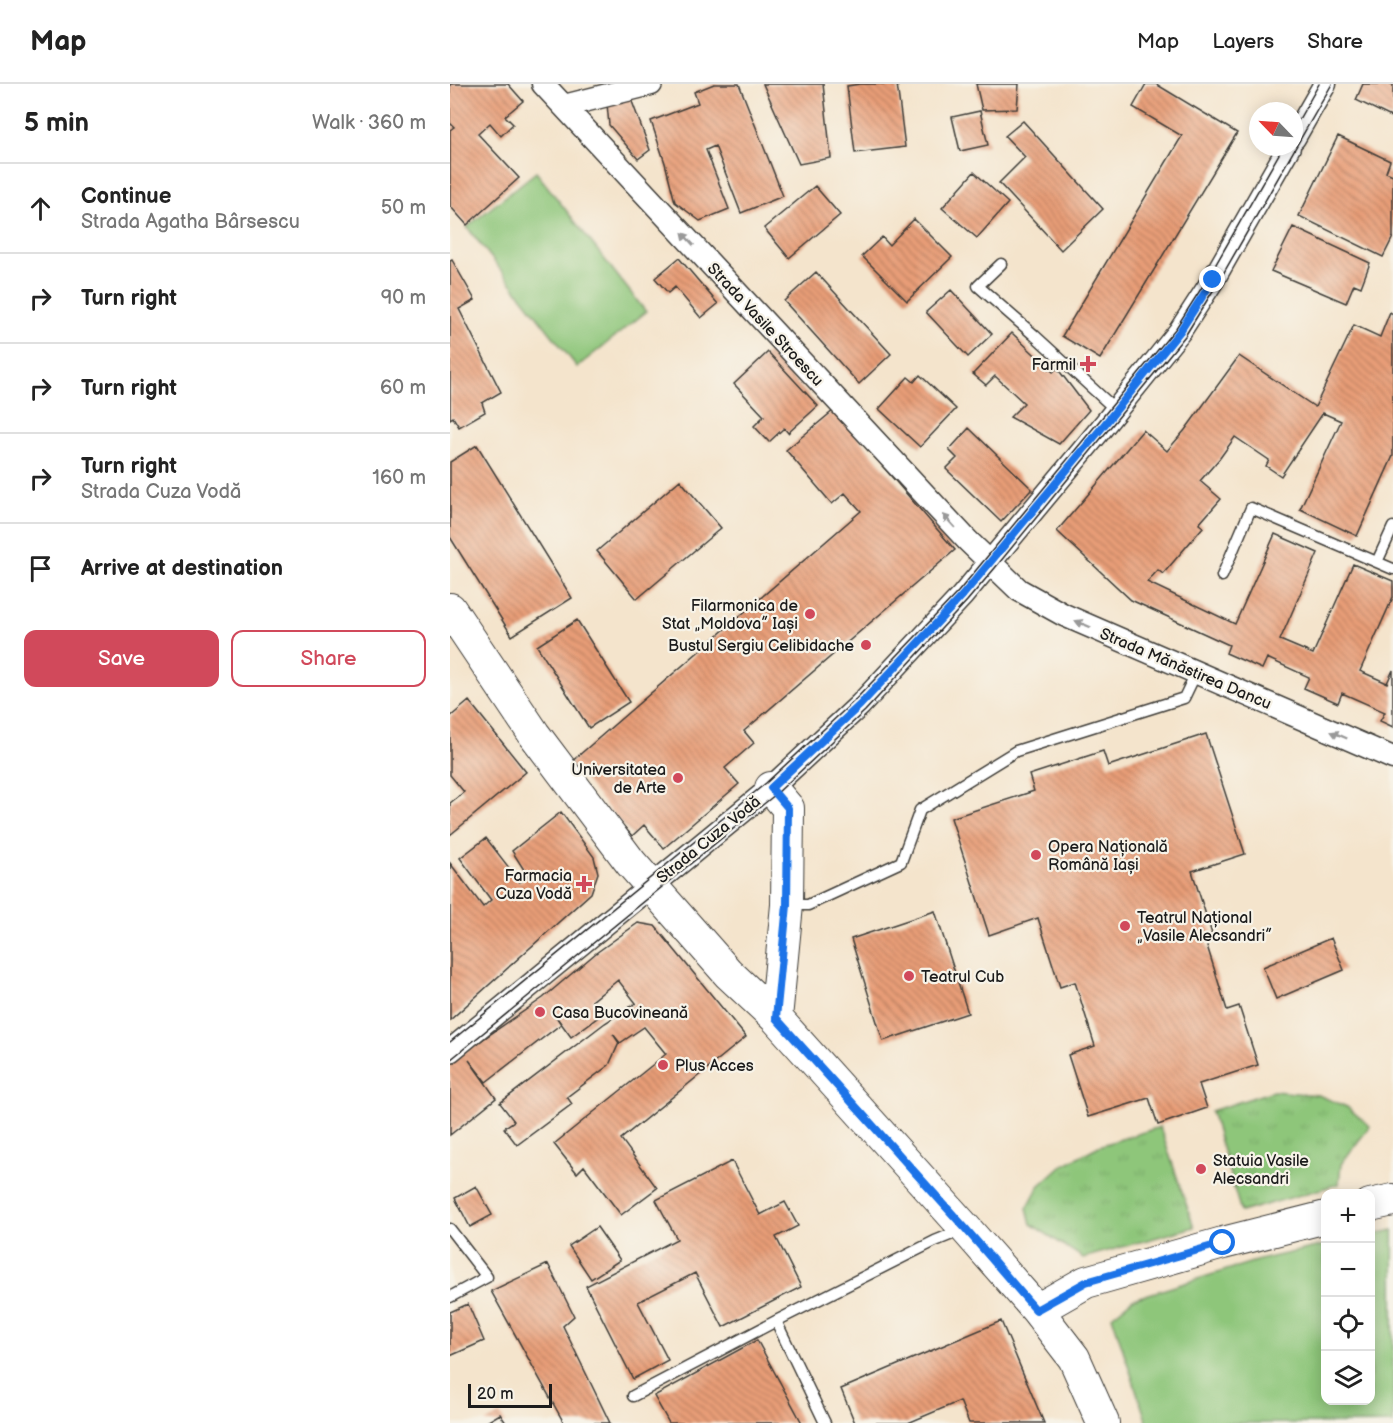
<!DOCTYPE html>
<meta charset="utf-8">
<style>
body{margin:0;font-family:"Balsamiq Sans",sans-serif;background:#f6f6f6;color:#222}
.controls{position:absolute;right:18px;bottom:18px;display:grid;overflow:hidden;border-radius:12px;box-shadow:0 3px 15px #0003}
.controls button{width:54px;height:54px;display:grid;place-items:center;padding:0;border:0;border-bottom:2px solid #e0e0e0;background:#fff;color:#222;font:30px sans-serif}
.compass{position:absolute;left:799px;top:18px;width:54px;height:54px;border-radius:50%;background:#fff;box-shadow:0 3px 15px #0003;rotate:295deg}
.scale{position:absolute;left:18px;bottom:15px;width:84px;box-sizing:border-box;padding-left:6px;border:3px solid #1c1c1c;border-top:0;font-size:16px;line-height:21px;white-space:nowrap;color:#1c1c1c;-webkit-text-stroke:4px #f7f3e8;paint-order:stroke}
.stop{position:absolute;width:18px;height:18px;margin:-14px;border:4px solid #1a73e8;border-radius:50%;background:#fff}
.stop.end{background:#1a73e8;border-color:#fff;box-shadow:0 2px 6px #0008}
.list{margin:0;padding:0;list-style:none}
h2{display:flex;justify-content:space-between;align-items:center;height:78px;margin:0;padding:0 24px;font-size:26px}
h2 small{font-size:20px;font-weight:400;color:#767676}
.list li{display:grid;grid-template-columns:39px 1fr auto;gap:18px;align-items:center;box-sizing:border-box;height:90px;padding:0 24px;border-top:2px solid #e0e0e0}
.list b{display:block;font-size:22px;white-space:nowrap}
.list p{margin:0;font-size:20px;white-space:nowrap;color:#767676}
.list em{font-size:20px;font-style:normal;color:#767676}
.actions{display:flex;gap:12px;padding:18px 24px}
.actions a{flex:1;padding:14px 0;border:2px solid #d1495b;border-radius:12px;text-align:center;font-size:21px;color:#d1495b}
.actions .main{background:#d1495b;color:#fff}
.icon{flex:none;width:33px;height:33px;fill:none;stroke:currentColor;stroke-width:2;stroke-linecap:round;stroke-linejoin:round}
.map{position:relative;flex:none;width:943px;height:1339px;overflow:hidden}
header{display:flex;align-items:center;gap:36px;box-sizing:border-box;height:84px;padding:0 30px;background:#fff;border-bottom:2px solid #e0e0e0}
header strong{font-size:28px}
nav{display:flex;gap:33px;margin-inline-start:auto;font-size:21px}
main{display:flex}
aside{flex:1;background:#fff}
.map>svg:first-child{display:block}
</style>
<header>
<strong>Map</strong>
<nav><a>Map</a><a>Layers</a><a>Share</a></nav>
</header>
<main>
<aside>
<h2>5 min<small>Walk · 360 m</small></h2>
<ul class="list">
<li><svg class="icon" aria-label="ahead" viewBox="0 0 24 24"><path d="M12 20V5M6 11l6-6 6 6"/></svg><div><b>Continue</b><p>Strada Agatha Bârsescu</p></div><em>50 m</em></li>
<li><svg class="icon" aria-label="right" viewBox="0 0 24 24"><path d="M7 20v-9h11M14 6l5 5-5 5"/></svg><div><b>Turn right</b></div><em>90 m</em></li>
<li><svg class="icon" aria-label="right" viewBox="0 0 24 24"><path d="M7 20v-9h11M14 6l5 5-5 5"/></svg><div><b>Turn right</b></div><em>60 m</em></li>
<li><svg class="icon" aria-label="right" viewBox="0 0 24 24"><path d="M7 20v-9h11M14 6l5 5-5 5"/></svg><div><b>Turn right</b><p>Strada Cuza Vodă</p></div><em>160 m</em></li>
<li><svg class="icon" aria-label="arrive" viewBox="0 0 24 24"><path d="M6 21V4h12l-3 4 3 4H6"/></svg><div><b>Arrive at destination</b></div></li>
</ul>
<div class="actions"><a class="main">Save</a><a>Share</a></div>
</aside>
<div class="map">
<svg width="943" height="1339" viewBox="0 0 943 1339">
<defs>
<pattern id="grass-tufts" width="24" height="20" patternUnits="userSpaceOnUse" patternTransform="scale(1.5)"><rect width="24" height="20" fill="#8ec67a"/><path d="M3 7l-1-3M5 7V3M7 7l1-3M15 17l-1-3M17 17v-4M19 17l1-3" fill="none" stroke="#7aaa69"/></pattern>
<pattern id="building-back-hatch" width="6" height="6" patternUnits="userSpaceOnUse" patternTransform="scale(1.5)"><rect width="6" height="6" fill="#e89d77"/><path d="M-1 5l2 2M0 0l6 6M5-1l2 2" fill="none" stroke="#bb7f61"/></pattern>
</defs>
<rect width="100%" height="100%" fill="#f7f3e8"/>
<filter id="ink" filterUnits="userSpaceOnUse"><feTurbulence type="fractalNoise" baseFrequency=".0167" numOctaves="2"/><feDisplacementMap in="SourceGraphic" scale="12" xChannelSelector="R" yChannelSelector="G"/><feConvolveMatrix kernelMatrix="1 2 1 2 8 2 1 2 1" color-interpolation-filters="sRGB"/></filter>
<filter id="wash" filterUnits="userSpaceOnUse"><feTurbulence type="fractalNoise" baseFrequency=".008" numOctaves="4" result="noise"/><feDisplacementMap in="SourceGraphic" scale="24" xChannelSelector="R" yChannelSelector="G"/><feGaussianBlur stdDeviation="1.35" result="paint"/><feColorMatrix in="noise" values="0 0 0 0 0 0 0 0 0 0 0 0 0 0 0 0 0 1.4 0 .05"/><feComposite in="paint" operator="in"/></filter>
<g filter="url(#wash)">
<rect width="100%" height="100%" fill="#f4e4cc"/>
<!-- grass -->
<path fill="url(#grass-tufts)" stroke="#55714b" stroke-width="1.5" d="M823 1007 868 1011 897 1023 920 1042 891 1080 889 1100 791 1128 761 1027Z
M710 1043 744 1143 633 1174 581 1140 577 1124 589 1102 611 1082 649 1062Z"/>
<!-- green -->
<path fill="#8ec67a" stroke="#55714b" stroke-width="1.5" d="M86 88 196 228 127 283 17 143Z
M943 1146V1339H697L662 1232 683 1215 809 1176 875 1161 876 1316H920L921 1151Z"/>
<g id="blocks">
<!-- building -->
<path fill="url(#building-back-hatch)" d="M0 0H58L73 17 55 32 63 40 51 52 40 39 28 50 69 94 17 141 0 122V46L4 43 0 39Z
M264 0H289L333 112 291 129 265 62 256 66 279 125 250 137 225 118 215 79 201 37 248 19 244 8Z
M313 0H373L381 74 349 80Z
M410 0H447L455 63 405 69 397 2Z
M526 0H569L567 25 532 26Z
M696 0H706L787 49 650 275 612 252 732 52 683 23Z
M913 0H943V34L906 16Z
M180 12 200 66 188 75 159 41 157 20Z
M530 27 538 61 510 67 502 33Z
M573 37 653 125 611 166 549 99 575 73 555 52Z
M888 52 940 77 936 88 943 91V153L933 173 849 132Z
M524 88 558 119 527 154 492 124Z
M365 102 390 131 339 174 314 144Z
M464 135 502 173 457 217 412 172 432 153 439 161Z
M843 143 920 179 911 203 904 200 896 219 821 187Z
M229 174 268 220 251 234 225 203 218 209 205 194Z
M2 176 25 216 9 225 51 308 32 319 35 328 9 343 3 333 0 335V177Z
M366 188 441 270 409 300 334 217Z
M501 206 542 250 518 273 476 228Z
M940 228 943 230V372L907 452 850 425 891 337 873 329 831 392 816 382 819 376 785 353 770 374 750 397 771 415 749 440 753 443 713 490 708 486 697 498 785 540 825 450 868 469 830 556 863 570 903 480 943 497V513L910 587 937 599 943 586V643L930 637 935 628 892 609 888 619 854 604 859 593 817 574 812 585 776 569 779 561 681 516 607 447 693 346 717 367 735 346 789 272 865 323 904 241 930 253Z
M562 249 603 288 607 284 639 326 609 360 560 333 574 319 545 292 536 301 523 290Z
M318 268 368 322 338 349 334 344 319 358 304 342 314 332 284 300Z
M470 291 506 325 470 363 429 325 458 293 464 298Z
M384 326 505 466 294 647 304 659 275 684 289 700 214 764 194 741 182 752 120 679 411 427 395 409 382 420 336 366Z
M519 344 582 405 551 438 496 385 507 374 499 366Z
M27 361 122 514 62 552 0 453V378Z
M230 396 271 444 187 515 147 467Z
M127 536 179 618 139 644 87 562Z
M19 617 76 688 0 751V719L14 708 0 691V633Z
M756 650 795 770 742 787 762 850 754 852 777 926 789 922 808 981 749 1000 757 1024 708 1041 699 1014 638 1033 618 971 645 962 625 898 610 903 588 834 539 851 501 734 584 707 579 691 653 667 658 682Z
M111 728 144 773 148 789 141 809 0 936V779L33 823 41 816 10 774 36 754 70 798 78 792 62 767Z
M485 827 518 929 433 957 401 855Z
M188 839 205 842 296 953 171 1055 207 1104 171 1131 134 1082 127 1089 104 1060 216 970 194 943 170 959 163 950 169 959 159 981 117 1013 122 1020 67 1061 54 1044 64 1037 50 1019 155 939 186 919 168 896 142 917 151 931 121 953 105 931 111 940 36 998 19 976 46 1014 0 1051V978L93 914 146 869Z
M881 854 894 886 826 915 813 883Z
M282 1077 310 1131 335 1118 348 1142 326 1153 351 1203 273 1243 245 1189 188 1218 218 1276 183 1295 136 1202 227 1155 206 1116Z
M26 1102 42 1131 20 1143 5 1114Z
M147 1143 170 1176 141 1195 119 1162Z
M98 1180 124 1232 113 1242 160 1339H114L41 1207Z
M18 1220 34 1257 0 1272V1228Z
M551 1237 594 1339H519L510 1317 458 1339H405L391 1305Z
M307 1256 352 1339H219L204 1312Z
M50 1330 56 1339H35Z"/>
</g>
</g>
<g filter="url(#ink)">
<use href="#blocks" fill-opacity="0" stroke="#3c3a36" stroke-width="1.5"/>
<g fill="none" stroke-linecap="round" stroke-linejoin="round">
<!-- lane casing -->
<g stroke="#3c3a36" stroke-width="13">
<path id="lane" d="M551 180 528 202 583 250 666 326
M927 478 943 443
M772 492 801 424 943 485
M341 821H358L451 778 470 726 566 667 734 614 746 589
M0 1145 37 1193 0 1213
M326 1237 375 1339
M183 1312 326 1237 485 1157 512 1146"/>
</g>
<!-- street casing -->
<g stroke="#3c3a36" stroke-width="25">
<path id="street" d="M93 0 518 457 569 506 614 531 943 674
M114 22 201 0
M844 54 875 0
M0 967 321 704 410 621 512 512 650 346 730 247 763 196 839 63"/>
</g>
<!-- secondary casing -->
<g stroke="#3c3a36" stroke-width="34">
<path id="secondary" d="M0 525 84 650 181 779 278 889 326 934 515 1144 587 1226 624 1274 653 1339
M321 704 338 724 337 821 326 934
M920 1121 943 1116
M587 1226 636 1198 773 1159 876 1133"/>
</g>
<!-- lane -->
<use href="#lane" stroke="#fff" stroke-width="10"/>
<!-- street -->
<use href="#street" stroke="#fff" stroke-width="22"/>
<!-- secondary -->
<use href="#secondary" stroke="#fff" stroke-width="32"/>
<!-- tram -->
<path stroke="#1c1c1c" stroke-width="1.5" d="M844 44 869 0
M0 958 316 699 404 617 508 508 726 244 758 194 833 63
M0 976 326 710 415 627 517 517 545 484 735 252 769 197 882 0"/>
</g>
<!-- one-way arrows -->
<defs><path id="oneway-solid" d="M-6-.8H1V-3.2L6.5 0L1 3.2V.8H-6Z" transform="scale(1.5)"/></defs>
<g fill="#999">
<use href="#oneway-solid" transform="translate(238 155) rotate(-133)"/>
<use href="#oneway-solid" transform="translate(499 437) rotate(-133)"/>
<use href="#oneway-solid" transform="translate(633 540) rotate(-157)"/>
<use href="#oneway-solid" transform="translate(889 651) rotate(-157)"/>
</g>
</g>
<g fill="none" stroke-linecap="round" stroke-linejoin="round" filter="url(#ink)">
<!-- route -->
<path stroke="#1a73e8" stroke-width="8" d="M763 196 730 247 650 346 512 512 410 621 321 704 338 724 337 821 326 934 515 1144 586 1226 636 1198 773 1159"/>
</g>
<!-- markers -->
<g fill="#d1495b" stroke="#f7f3e8" stroke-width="2">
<path d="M635 271h6v6h6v6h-6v6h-6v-6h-6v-6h6z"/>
<circle cx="360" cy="530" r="6"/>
<circle cx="416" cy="561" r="6"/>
<circle cx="228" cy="694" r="6"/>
<circle cx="586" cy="771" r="6"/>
<path d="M131 791h6v6h6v6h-6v6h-6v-6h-6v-6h6z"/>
<circle cx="675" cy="842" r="6"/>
<circle cx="459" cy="892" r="6"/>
<circle cx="90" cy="928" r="6"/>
<circle cx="213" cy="981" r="6"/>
<circle cx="751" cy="1085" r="6"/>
</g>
<g text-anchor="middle" stroke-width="4.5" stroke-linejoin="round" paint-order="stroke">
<!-- street labels -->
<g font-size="16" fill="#1c1c1c" stroke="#f7f3e8">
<text transform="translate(316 240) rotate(47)" y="6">Strada Vasile Stroescu</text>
<text transform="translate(736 584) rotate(23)" y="6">Strada Mănăstirea Dancu</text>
<text transform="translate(258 755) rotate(-39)" y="6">Strada Cuza Vodă</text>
</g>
<!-- poi labels -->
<g font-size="16" fill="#1c1c1c" stroke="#f7f3e8" text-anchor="start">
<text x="626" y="286" text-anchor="end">Farmil</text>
<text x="348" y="527" text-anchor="end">Filarmonica de<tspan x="348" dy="18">Stat „Moldova” Iași</tspan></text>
<text x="404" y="567" text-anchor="end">Bustul Sergiu Celibidache</text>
<text x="216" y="691" text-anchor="end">Universitatea<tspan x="216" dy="18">de Arte</tspan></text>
<text x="598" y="768">Opera Națională<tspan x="598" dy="18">Română Iași</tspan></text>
<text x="122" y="797" text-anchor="end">Farmacia<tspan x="122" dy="18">Cuza Vodă</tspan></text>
<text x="687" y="839">Teatrul Național<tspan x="687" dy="18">„Vasile Alecsandri”</tspan></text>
<text x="471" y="898">Teatrul Cub</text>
<text x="102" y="934">Casa Bucovineană</text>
<text x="225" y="987">Plus Acces</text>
<text x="763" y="1082">Statuia Vasile<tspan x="763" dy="18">Alecsandri</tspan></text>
</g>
</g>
</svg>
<div class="controls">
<button>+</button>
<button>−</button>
<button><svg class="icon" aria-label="locate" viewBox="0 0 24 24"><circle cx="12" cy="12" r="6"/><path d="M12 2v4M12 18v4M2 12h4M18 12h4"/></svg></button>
<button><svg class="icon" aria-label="layers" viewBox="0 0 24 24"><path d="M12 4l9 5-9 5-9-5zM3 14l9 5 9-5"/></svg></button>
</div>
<svg class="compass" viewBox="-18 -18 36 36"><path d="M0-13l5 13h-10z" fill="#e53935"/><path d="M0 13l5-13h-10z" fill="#767676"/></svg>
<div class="scale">20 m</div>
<div class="stop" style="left:773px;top:1159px"></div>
<div class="stop end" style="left:763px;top:196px"></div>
</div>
</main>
